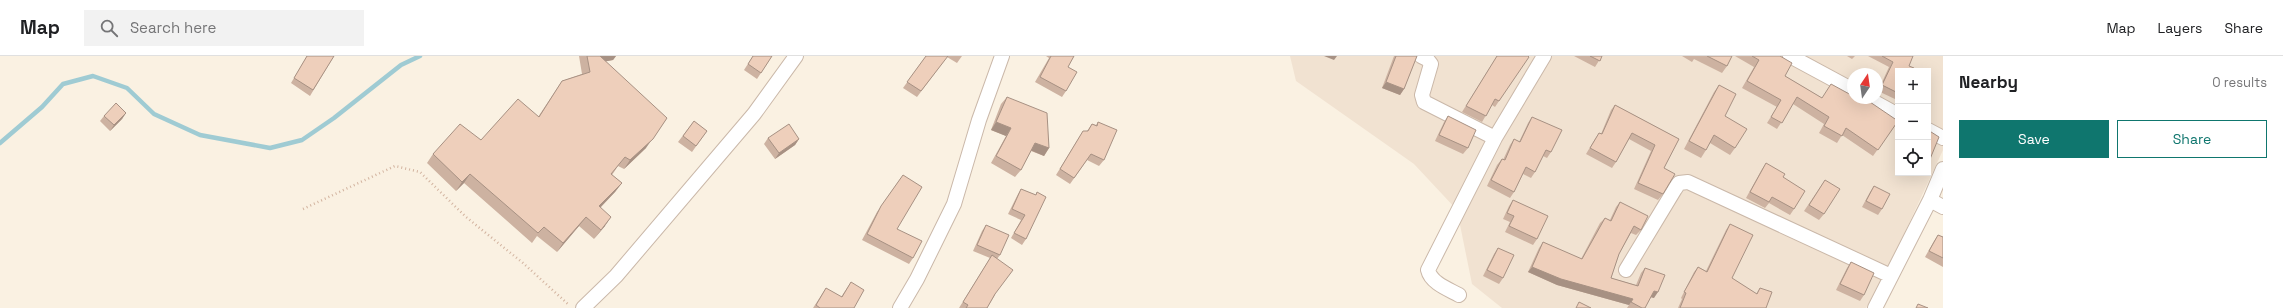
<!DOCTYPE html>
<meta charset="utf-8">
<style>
body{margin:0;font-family:"Space Grotesk",sans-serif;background:#f2f2f2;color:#202124}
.controls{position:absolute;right:12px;top:12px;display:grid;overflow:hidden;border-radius:0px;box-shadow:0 4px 16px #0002}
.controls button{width:36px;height:36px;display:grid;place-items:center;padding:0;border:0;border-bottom:1px solid #e0e0e0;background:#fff;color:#202124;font:20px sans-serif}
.compass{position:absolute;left:1847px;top:12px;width:36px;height:36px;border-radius:50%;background:#fff;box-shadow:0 4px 16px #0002;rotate:13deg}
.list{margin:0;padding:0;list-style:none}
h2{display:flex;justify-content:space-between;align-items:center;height:52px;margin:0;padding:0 16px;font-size:17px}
h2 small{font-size:13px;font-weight:400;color:#757577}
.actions{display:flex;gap:8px;padding:12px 16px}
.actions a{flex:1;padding:9px 0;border:1px solid #0f766e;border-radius:0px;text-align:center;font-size:14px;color:#0f766e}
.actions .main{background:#0f766e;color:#fff}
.icon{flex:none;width:22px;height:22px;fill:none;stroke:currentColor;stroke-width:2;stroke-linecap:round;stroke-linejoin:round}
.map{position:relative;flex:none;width:1943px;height:252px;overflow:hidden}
header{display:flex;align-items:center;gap:24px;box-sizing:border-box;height:56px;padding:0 20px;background:#fff;border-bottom:1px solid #e0e0e0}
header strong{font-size:19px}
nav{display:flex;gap:22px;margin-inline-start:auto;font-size:14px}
.search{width:280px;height:36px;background:#f2f2f2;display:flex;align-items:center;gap:10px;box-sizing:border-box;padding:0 14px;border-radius:0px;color:#757577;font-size:15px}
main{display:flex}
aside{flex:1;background:#fff}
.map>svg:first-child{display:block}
</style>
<header>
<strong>Map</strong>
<div class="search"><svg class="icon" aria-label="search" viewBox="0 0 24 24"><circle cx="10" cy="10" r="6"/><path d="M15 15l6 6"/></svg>Search here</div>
<nav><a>Map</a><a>Layers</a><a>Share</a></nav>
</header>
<main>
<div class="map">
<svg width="1943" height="252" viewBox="0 0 1943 252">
<rect width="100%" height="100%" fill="#faf1e2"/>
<!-- residential -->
<path fill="#f1e2d1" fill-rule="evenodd" d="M1290 0H1943V94L1893 202 1866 252H1502L1472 228 1457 154 1414 108 1296 25ZM1898 15H1928V117H1898ZM1853 18H1877V42H1853Z"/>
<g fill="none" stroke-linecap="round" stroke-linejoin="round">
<!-- stream -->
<path stroke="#9fcbd3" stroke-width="4.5" d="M0 87 42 51 63 28 93 20 127 32 154 58 200 79 270 92 302 84 334 62 401 9 420 0"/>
<!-- minor casing -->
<g stroke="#cab8a9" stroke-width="16">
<path id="minor" d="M1421 0 1427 3 1431 8 1422 39 1424 46 1495 82
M1790 0 1853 34
M1867 42 1898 59
M1928 74 1943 82
M1930 144 1943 151
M1626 214 1675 133 1679 127 1688 126 1891 220
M1459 239C1448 233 1431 227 1428 214L1495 82 1544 0
M583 252 616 220 754 58 796 0
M900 252 917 223 954 148 979 64 1002 0
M1875 252 1930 144 1943 113"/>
</g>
<!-- path -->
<path stroke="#d2b39f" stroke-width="2.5" stroke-dasharray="1 3" stroke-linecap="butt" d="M303 153 395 110 420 116 466 161 523 207 569 249"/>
<!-- minor -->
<use href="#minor" stroke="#fff" stroke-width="14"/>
</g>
<!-- wall -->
<path fill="#cdb2a1" d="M307 0H334L310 40 291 27Z
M579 0H616L613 4 606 5 646 92 624 113 618 110 612 119 622 127 615 136 601 151 605 170 594 183 579 170 557 196 537 180 532 187 464 127 456 135 427 107 433 98 481 84 538 61 562 25 582 18Z
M753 0H772L757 23 744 14Z
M926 0H962L957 7 947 1 917 41 903 32Z
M1046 0H1074L1068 11 1066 35 1062 41 1035 26 1049 2Z
M1394 0H1417L1404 33 1400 39 1382 32Z
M1497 0H1528L1499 45 1495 51 1492 49 1482 66 1462 56Z
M1574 0H1602L1595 11Z
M1682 0H1732L1727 10 1722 17 1694 3 1692 6Z
M1735 0H1780L1785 20 1822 42 1857 43 1858 42 1898 65 1873 100 1842 79 1837 87 1819 77 1824 68 1793 48 1777 73 1767 67 1777 51 1742 32 1754 11Z
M1847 0H1855L1852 3Z
M1868 0H1913L1898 15V43L1897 44 1878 35 1889 11Z
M1719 29 1725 60 1735 92 1730 99 1710 87 1706 94 1701 102 1684 93 1714 36Z
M1007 41 1049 92 1044 100 1031 95 1021 114 1015 121 991 107 1006 80 991 74 1001 48Z
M1615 49 1679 83 1664 112 1663 138 1658 144 1634 133 1651 95 1629 83 1616 106 1612 112 1586 98 1595 83 1599 77 1601 78 1611 54Z
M126 57 122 63 110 75 100 65 104 60Z
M1448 60 1468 92 1463 98 1435 85 1444 66Z
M1532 61 1551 96 1547 102 1543 100 1535 116 1531 122 1523 118 1514 136 1510 142 1487 130 1497 109 1502 103 1503 104 1510 89 1514 83 1519 86 1528 67Z
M694 65 707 75 692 96 678 86Z
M1098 66 1104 104 1099 110 1087 104 1070 128 1056 119 1083 75H1087L1092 68 1096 69Z
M768 82 799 83 795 89 775 103 764 88Z
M1766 107 1783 121 1794 153 1790 159 1769 147 1765 152 1746 142 1762 113Z
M903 119 897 173 913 202 909 208 862 184 877 156Z
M1825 124 1824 158 1819 164 1804 155Z
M1874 130 1882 153 1878 159 1862 151 1870 136Z
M1021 133 1036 139 1026 183 1022 189 1011 182 1021 164 1008 158 1018 138Z
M1513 144 1537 183 1533 189 1505 176 1510 166 1503 163 1509 150Z
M1620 146 1641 174 1636 179 1631 177 1619 198 1611 222 1636 229 1641 217 1645 212 1654 242 1651 241 1645 252H1627L1629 249 1557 229 1528 216 1539 192 1543 186 1581 203 1600 167 1605 162 1610 164 1616 151Z
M1730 168 1732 222 1756 238 1760 232 1766 252H1678L1682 243 1681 242 1694 216 1698 211 1706 215 1726 174Z
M986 169 1000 199 997 203 995 239 987 252H959L990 202 973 195 982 175Z
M1938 179 1943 181V211L1925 201 1934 185Z
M1498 192 1503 222 1499 228 1483 220 1494 198Z
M1851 206 1864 239 1860 245 1836 234 1847 212Z
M851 226 854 252H813L826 232 841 241Z"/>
<!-- shaded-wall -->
<path fill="#a79183" d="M598 0H616L613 4 592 8Z
M1324 0H1337L1334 4Z
M1386 26 1404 33 1400 39 1382 32Z
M126 57 122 63 110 75 114 69Z
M667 62 646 92 624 113 630 104Z
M996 66 1011 72 1006 80 991 74Z
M799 83 795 89 775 103 779 97Z
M1035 87 1049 92 1044 100 1030 94Z
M470 118 464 127 456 135 462 126Z
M622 127 615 136 593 159 599 150Z
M586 161 579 170 557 196 563 187Z
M611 161 605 170 594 183 601 174Z
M1532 211 1633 243 1629 249 1557 229 1528 216Z
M1654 235 1658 236 1654 242 1650 241Z"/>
<!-- building -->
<path fill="#eecfbb" stroke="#a79183" d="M307 0H334L313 34 294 22Z
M587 0H600L667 62 653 83 630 104 625 101 611 118 622 127 599 150 611 161 601 174 586 161 563 187 544 171 538 177 470 118 462 126 433 98 460 68 481 84 518 43 539 61 562 25 590 16Z
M753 0H772L761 17 748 8Z
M926 0H948L921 35 907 26Z
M1051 0H1074L1068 11 1077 16 1066 35 1040 21Z
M1396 0H1417L1404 33 1386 26Z
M1497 0H1528L1529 1 1499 45 1495 43 1486 60 1466 50Z
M1590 0H1602L1600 5Z
M1707 0H1732L1727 10Z
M1752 0H1780L1792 7 1785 20 1822 42 1831 28 1853 40V42H1856L1858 43V42H1862L1870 46 1898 65 1878 94 1846 72 1842 80 1824 70 1829 61 1797 41 1782 67 1771 61 1781 44 1747 25 1759 4Z
M1882 0H1913L1909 10 1914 12 1912 15H1898V37L1882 29 1893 6Z
M1719 29 1736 38 1725 60 1747 73 1735 92 1714 79 1706 94 1689 85Z
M1007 41 1047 57 1049 92 1035 87 1021 114 996 100 1011 72 996 66Z
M116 47 126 57 114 69 104 60Z
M1615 49 1679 83 1664 112 1675 118 1663 138 1638 127 1655 89 1632 77 1616 106 1590 92 1599 77 1602 78Z
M1448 60 1476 74 1468 92 1439 79Z
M1532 61 1562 74 1551 96 1546 94 1535 116 1526 111 1514 136 1491 124 1502 103 1505 104 1514 83 1520 86Z
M694 65 707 75 696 90 683 80Z
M1098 66 1117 74 1104 104 1091 98 1074 122 1060 113 1083 75H1088L1092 68 1097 70Z
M789 68 799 83 779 97 768 82Z
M1928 74 1939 81 1928 108Z
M1766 107 1785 118 1783 121 1805 135 1794 153 1772 141 1769 146 1750 136Z
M903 119 922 131 897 173 922 185 913 202 867 178 881 150Z
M1825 124 1840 133 1824 158 1809 149Z
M1874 130 1890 138 1882 153 1866 145Z
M1021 133 1036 139 1037 136 1046 141 1026 183 1014 177 1025 159 1012 153Z
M1513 144 1548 160 1537 183 1509 170 1514 160 1507 157Z
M1620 146 1648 160 1641 174 1634 170 1619 198 1611 222 1638 230 1645 212 1665 219 1658 236 1654 235 1645 252H1642L1631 246 1633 243 1561 223 1532 211 1543 186 1582 203 1605 162 1611 165Z
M1730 168 1753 179 1732 222 1757 238 1760 232 1772 236 1766 252H1680L1686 237 1684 236 1698 211 1707 216Z
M986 169 1009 179 1000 199 977 189Z
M1938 179 1943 181V202L1929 195Z
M1498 192 1514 199 1503 222 1487 214Z
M992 199 1013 214 995 238 987 252H966L968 249 963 246Z
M1851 206 1874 217 1864 239 1840 228Z
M851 226 864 234 854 252H820L816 249 826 232 842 241Z
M1579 246 1591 252H1576Z
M1918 248 1928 252H1916Z"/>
</svg>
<div class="controls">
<button>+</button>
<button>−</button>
<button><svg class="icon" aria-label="locate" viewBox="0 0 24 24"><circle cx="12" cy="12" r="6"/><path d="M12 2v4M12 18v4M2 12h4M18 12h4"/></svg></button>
</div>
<svg class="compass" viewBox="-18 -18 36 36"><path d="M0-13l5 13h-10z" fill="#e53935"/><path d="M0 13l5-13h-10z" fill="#757577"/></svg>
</div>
<aside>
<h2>Nearby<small>0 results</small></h2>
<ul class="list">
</ul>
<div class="actions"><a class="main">Save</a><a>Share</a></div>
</aside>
</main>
